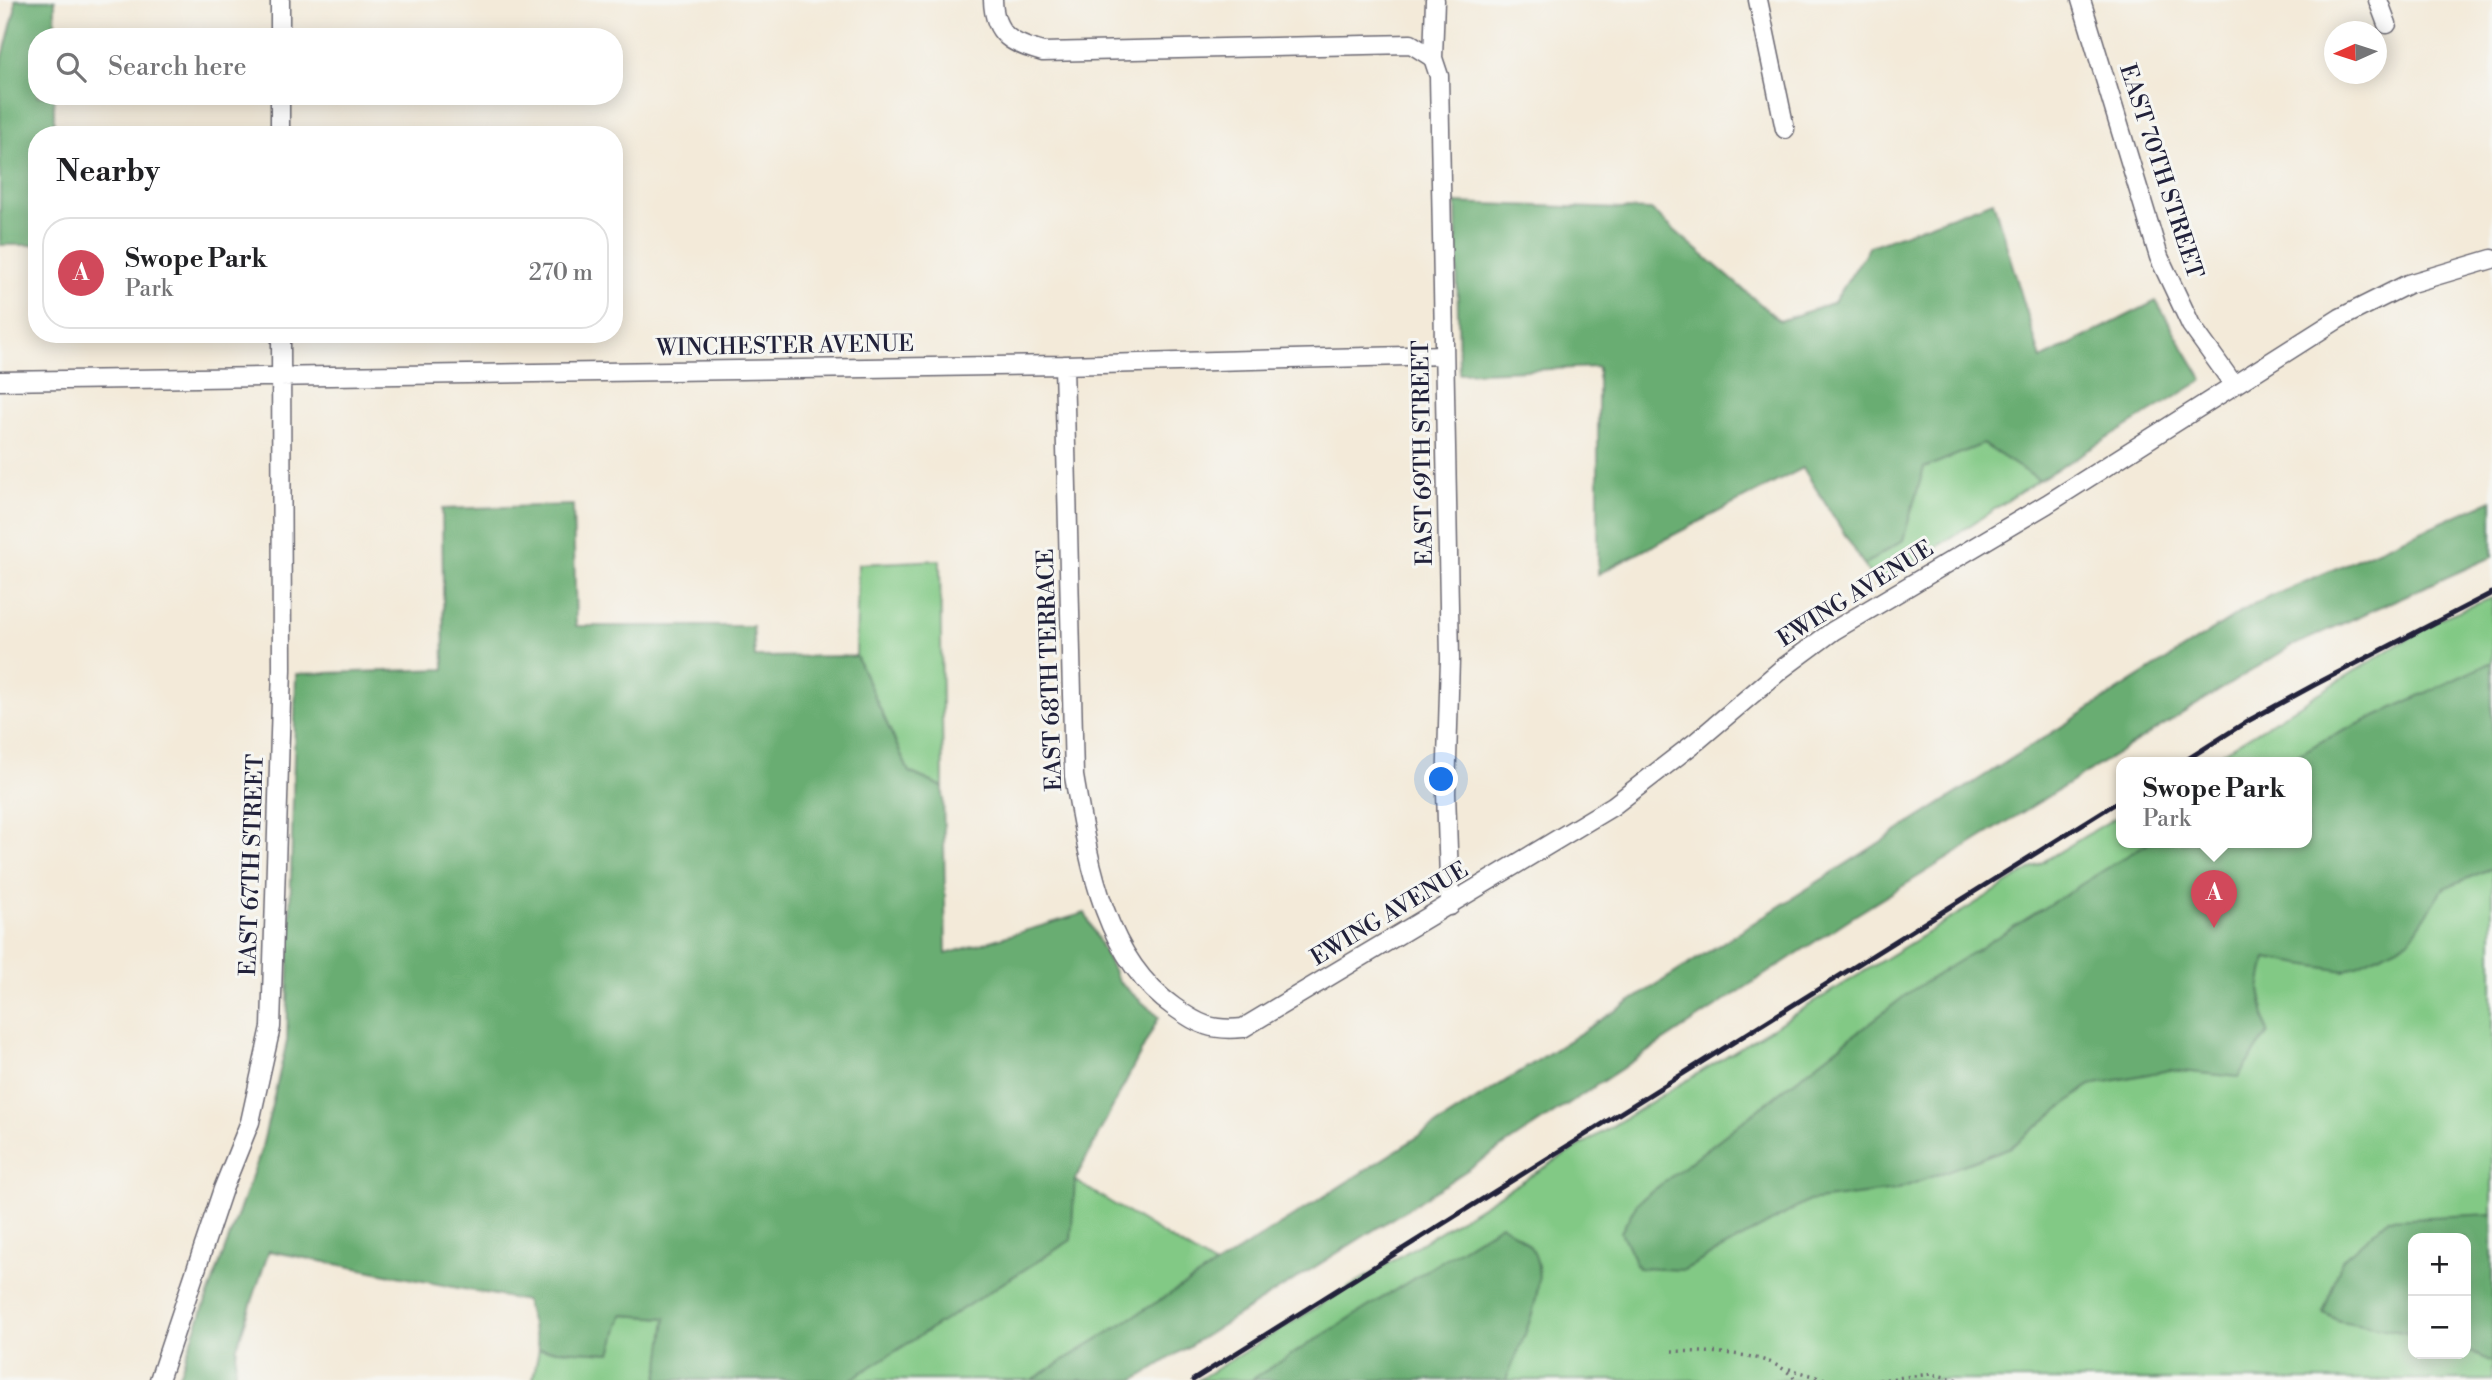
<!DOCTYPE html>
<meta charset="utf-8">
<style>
body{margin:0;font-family:"Libre Bodoni",serif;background:#f2f2f2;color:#202124}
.controls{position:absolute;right:21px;bottom:21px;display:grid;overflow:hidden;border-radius:14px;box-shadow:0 4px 18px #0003}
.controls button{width:63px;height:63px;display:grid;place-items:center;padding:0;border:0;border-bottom:2px solid #e0e0e0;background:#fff;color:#202124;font:35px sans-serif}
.compass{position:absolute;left:2324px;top:21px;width:63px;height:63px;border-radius:50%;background:#fff;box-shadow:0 4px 18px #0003;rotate:267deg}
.you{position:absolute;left:1442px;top:780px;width:24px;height:24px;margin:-18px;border:5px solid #fff;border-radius:50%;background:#1a73e8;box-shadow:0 0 0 10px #1a73e833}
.badge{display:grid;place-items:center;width:46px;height:46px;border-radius:50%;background:#d1495b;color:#fff;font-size:23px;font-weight:700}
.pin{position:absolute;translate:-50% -58px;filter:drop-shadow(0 2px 4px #0008)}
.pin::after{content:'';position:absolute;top:37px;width:24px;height:21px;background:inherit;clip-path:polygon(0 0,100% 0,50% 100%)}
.popup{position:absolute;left:2116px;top:757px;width:196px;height:91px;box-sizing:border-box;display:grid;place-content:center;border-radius:14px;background:#fff;filter:drop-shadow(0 2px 5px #0005);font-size:23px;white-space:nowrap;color:#757577}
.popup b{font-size:26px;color:#202124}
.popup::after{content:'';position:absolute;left:50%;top:100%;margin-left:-14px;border:14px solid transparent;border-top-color:#fff}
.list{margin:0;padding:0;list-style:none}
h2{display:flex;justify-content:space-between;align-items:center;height:91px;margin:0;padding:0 28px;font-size:30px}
h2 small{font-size:23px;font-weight:400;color:#757577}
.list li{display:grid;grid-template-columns:46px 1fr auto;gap:21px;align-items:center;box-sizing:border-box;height:112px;margin:0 14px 14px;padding:0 14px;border:2px solid #e0e0e0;border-radius:28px}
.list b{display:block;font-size:26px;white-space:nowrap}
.list p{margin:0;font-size:23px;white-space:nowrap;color:#757577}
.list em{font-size:23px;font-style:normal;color:#757577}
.icon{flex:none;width:38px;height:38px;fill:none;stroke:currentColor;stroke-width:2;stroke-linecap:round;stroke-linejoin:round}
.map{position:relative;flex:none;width:2492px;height:1380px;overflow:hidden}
.search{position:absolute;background:#fff;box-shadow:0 4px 18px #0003;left:28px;top:28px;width:595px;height:77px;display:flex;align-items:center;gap:18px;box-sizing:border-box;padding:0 24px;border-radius:28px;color:#757577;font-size:26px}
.panel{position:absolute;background:#fff;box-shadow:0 4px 18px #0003;left:28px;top:126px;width:595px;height:217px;border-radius:28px}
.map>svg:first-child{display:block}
</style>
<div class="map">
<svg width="2492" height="1380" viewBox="0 0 2492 1380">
<rect width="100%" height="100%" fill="#f6f6f2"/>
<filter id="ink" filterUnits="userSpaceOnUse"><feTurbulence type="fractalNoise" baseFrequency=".0143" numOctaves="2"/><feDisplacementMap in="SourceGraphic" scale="14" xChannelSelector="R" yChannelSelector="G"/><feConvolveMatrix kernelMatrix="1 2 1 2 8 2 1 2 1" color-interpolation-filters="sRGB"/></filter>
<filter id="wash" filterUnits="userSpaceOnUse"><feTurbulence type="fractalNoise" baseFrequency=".00686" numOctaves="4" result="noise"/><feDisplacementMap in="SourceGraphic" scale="28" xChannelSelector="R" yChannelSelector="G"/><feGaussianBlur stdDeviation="1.57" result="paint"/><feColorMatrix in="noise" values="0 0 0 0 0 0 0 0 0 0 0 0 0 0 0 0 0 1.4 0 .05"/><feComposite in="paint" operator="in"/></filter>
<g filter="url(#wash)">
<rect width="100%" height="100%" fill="#f3ead9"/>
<!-- green -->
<path fill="#82c985" stroke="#527660" stroke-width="2" fill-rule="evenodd" d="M1983 444 2039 480 1877 586 1864 565 1903 540 1923 468Z
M940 560 943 787 909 772 856 656 858 564Z
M2492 598V1380H1198L2121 814V842H2307V762H2207L2443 617ZM2413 1238H2466V1354H2413Z
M1074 1180 1215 1266 1032 1380H849L1071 1240Z
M622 1315 667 1318 658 1380H533L539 1349 611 1353Z"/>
<!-- forest -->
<path fill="#69ad72" stroke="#466856" stroke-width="2" d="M15 0H55V37H37V96H54V135H37V245H0V68L15 10Z
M1993 201 2041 359 2156 301 2203 380 2039 480 1983 444 1924 468 1903 540 1864 565 1803 468 1598 574V367L1459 373 1456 203 1651 210 1780 321 1834 302 1870 246Z
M2492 500V557L2290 647 1851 918 1420 1201 1135 1380H1032L1215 1266 2254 604Z
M573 505 576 626H753L755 657 856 656 909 772 943 787 946 954 1085 913 1119 982 1159 1017 1075 1180 1071 1240 850 1380H658L666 1318 622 1315 611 1353 539 1349 525 1301 269 1251 237 1346 234 1380H177L261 1151 287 1041 296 674 444 669 442 509Z
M2492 662V868L2444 888 2409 941 2344 971 2266 958 2260 989 2268 1033 2238 1077 2170 1070 2090 1085 2011 1147 1896 1190 1809 1201 1684 1270 1638 1268 1621 1232 1637 1203 1911 991 2149 842H2307V762H2286L2324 740Z
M2492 1214V1362L2466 1350V1238H2413V1334L2340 1321 2323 1313 2342 1260 2388 1219Z
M1501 1224C1510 1231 1525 1239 1531 1248 1554 1279 1519 1349 1506 1380H1251Z"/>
</g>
<g filter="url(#ink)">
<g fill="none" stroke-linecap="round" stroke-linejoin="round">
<!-- street casing -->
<g stroke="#6b6872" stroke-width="21">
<path id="street" d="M280 0V37
M993 0C994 36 1013 44 1043 52L1411 44 1433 58
M1435 0 1433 58 1439 76 1450 659 1446 793 1450 906
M1758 0 1785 129
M2081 0 2159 257 2191 325 2234 385
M2378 0 2387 24
M280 96V135
M1064 365 1074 776C1088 856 1102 957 1174 1007 1199 1025 1212 1031 1243 1028L1613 806 1697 741 1783 668 1833 631 2047 504 2340 318 2408 284 2492 259
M0 381 1064 365 1444 355
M159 1380 223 1189 250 1122 271 1027 282 669 281 334"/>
</g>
<!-- path -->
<path stroke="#6b6872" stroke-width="3.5" stroke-dasharray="2 5" stroke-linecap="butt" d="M1672 1351C1709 1353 1770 1349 1796 1380
M1789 1369 1828 1380
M1879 1380 1931 1374 1959 1380"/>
<!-- street -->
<use href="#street" stroke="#fff" stroke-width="18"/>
<!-- rail -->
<path stroke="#22223b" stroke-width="5" d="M2183 762 2246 722 2316 684 2492 593
M1193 1380 2121 800"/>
</g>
</g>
<g text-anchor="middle" stroke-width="6" stroke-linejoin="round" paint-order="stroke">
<!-- street labels -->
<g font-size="23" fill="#22223b" stroke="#f6f6f2">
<text transform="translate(2162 171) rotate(72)" y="8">EAST 70TH STREET</text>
<text transform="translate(785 345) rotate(-1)" y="8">WINCHESTER AVENUE</text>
<text transform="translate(1422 453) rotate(-91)" y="8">EAST 69TH STREET</text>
<text transform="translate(1855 593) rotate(-32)" y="8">EWING AVENUE</text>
<text transform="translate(1049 670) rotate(-92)" y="8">EAST 68TH TERRACE</text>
<text transform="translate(251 865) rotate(-88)" y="8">EAST 67TH STREET</text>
<text transform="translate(1389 913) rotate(-31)" y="8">EWING AVENUE</text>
</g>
</g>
</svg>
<div class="controls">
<button>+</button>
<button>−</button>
</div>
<svg class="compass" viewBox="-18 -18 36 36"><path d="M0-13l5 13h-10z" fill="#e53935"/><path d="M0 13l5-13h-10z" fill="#757577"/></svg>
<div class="you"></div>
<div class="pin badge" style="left:2214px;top:928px">A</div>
<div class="popup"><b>Swope Park</b>Park</div>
<div class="search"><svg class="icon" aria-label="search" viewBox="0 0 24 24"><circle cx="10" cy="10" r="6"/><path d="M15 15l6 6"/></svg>Search here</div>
<section class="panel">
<h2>Nearby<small></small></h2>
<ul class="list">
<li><span class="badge">A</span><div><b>Swope Park</b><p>Park</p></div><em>270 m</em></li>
</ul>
</section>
</div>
